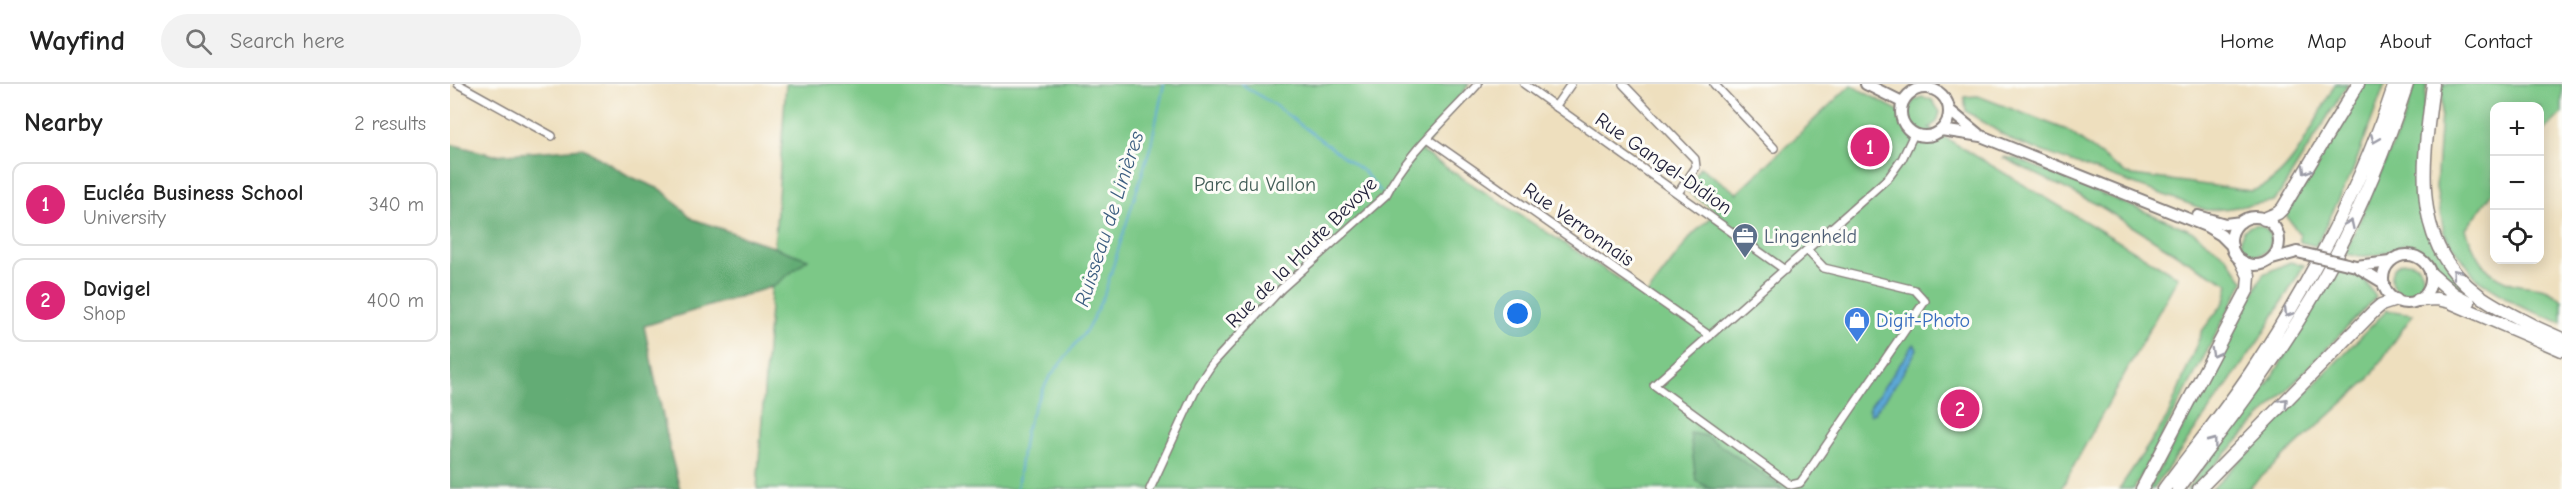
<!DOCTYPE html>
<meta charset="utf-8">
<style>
body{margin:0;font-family:"Comic Neue",sans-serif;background:#f2f2f2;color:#222}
.controls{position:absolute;right:18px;top:18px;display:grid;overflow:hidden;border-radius:12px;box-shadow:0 3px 15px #0003}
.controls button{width:54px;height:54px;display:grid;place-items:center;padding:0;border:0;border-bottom:2px solid #e0e0e0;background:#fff;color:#222;font:30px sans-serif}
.you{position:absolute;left:1068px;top:230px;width:21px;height:21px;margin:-15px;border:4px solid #fff;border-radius:50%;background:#1a73e8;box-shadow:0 0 0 9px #1a73e833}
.badge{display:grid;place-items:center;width:39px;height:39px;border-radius:50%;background:#db2777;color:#fff;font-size:20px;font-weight:700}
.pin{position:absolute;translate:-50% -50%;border:3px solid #fff;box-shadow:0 2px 6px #0006}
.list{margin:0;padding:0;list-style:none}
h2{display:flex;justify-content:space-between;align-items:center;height:78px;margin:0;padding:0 24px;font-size:26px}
h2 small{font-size:20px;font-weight:400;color:#767676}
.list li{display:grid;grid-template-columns:39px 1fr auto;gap:18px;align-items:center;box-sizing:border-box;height:84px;margin:0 12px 12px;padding:0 12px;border:2px solid #e0e0e0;border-radius:12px}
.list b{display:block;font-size:22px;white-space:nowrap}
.list p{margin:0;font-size:20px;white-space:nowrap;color:#767676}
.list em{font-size:20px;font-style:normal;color:#767676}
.icon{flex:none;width:33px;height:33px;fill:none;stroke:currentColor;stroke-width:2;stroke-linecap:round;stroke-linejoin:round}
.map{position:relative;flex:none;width:2112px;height:405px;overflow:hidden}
header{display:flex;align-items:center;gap:36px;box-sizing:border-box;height:84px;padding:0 30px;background:#fff;border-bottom:2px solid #e0e0e0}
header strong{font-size:28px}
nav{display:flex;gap:33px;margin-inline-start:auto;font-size:21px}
.search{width:420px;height:54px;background:#f2f2f2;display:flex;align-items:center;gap:15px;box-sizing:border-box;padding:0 21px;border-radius:33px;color:#767676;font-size:22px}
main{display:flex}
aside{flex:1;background:#fff}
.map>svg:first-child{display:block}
</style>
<header>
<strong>Wayfind</strong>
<div class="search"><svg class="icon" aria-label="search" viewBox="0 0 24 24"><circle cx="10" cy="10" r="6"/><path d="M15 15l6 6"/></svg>Search here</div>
<nav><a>Home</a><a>Map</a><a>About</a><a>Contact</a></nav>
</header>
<main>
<aside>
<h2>Nearby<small>2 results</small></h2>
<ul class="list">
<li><span class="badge">1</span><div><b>Eucléa Business School</b><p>University</p></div><em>340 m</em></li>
<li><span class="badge">2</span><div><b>Davigel</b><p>Shop</p></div><em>400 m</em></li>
</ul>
</aside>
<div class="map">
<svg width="2112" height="405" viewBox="0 0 2112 405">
<rect width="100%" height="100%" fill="#fdfcf7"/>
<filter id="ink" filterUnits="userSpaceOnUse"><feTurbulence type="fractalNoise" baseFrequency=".0167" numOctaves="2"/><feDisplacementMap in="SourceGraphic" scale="12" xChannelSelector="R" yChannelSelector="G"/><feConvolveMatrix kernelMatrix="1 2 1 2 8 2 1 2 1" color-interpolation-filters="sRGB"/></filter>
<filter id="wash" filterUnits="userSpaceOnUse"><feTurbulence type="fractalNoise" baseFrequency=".008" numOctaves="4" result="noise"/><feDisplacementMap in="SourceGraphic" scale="24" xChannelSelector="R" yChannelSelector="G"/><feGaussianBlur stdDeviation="1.35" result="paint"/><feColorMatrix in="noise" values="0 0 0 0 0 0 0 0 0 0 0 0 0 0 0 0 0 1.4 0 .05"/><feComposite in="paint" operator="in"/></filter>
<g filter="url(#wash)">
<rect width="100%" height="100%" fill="#eedfbe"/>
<!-- green -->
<path fill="#7bc887" stroke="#4e7561" stroke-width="1.5" d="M336 0H1019L972 68 1196 212 1243 150 1267 128 1236 106 1250 83 1287 109 1401 1 1458 32 1463 17 1472 13 1482 16 1490 28 1487 38 1479 44 1728 193 1611 405H307Z
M1885 0H1898L1825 117C1800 120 1781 126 1756 126L1563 57 1516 27 1514 13 1528 12 1617 46 1676 90 1801 107C1842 97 1866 34 1885 0Z
M1913 0H1935L1903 86 1866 162 1850 158V151L1836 131Z
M1965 0H1977C1971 46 1956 111 1980 154 1990 172 2018 195 2022 213 2012 209 1996 202 1990 192 1977 173 1979 168 1955 160 1933 171 1919 175 1895 170L1954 35Z
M1993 0H2112V29L2090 51V22H2044V107L2016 145C2025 172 2035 193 2065 200 2087 205 2095 200 2112 216V239L2067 221 2026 194 1994 149 1986 104Z
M1552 73 1567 75 1742 147 1776 172 1794 197 1684 405H1669L1717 334 1752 247 1775 217 1779 200 1744 181 1648 121Z
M1791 156a15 15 0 1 1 30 0a15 15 0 1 1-30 0Z
M1840 178 1854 181 1810 255 1703 405H1698L1759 297 1813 190Z
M1941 194a16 16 0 1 1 32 0a16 16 0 1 1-32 0Z
M1885 186 1914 195 1926 213 1742 405H1737L1823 292Z
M1937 226 1963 230 1918 296 1798 405H1762Z"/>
<!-- forest -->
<path fill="#64ac74" stroke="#436758" stroke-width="1.5" d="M0 60 44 71 133 64 179 92 212 106 243 135 358 175 324 202 194 242 221 371 230 405H0Z
M1240 349 1256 352 1334 405H1261L1246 397Z"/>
<!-- water -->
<path fill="#5ca8d5" stroke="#3f6588" stroke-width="1.5" d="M1464 260 1467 265C1455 288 1440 309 1424 329L1420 330 1419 324Z"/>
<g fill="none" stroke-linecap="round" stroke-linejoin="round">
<!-- stream -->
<path stroke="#5ca8d5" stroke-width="2" d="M791 0 823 20 914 88 931 108
M567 405 575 348 585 321 599 294 638 244 654 211 701 61 714 0"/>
</g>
</g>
<g filter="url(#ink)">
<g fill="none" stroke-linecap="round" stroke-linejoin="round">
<!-- minor casing -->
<g stroke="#88807c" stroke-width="10">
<path id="minor" d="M8 0 102 52
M1074 0 1335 186
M1173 0 1245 75 1246 83 1228 109
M1264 0 1324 64
M1105 23 1121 0
M979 55 1260 252
M1357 166 1374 184 1465 206 1475 217 1356 391 1350 399 1341 401 1204 301 1439 93 1452 75 1464 50
M700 405 748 301 762 280 831 205 936 111C957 69 997 35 1028 0"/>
</g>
<!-- primary casing -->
<g stroke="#88807c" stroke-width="14">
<path id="primary" d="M1416 0 1452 18
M1451 28a24 24 0 1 1 48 0a24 24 0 1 1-48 0Z
M1499 26 1528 50
M1491 46 1531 52 1756 142 1771 151 1782 162
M1748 132 1775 140 1791 138
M1781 157a24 24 0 1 1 48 0a24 24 0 1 1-48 0Z
M1933 195a24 24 0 1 1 48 0a24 24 0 1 1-48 0Z
M1822 175 1847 168
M1906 182 1940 178
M1906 182 1934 199"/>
</g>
<!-- trunk casing -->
<g stroke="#88807c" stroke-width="15">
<path id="trunk" d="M1983 0C1974 75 1957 159 2029 211 2047 224 2069 234 2089 245
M1814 135 1828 129 1833 124 1908 0
M1981 190 2004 210 2019 218
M1968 216 1987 215 2000 218 2112 266
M2083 242 2112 255
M1692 405 1798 205 1799 192 1792 178
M1714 405C1743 366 1774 328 1801 288 1861 198 1911 103 1945 0
M1728 405C1771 347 1815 291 1853 229 1897 158 1931 79 1957 0
M1749 405 1924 227 1931 221 1946 216"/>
</g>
<!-- minor -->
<use href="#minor" stroke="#fff" stroke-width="7"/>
<!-- primary -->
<use href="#primary" stroke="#fff" stroke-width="10"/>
<!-- trunk -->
<use href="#trunk" stroke="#fff" stroke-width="12"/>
<!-- primary-bridge casing -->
<g stroke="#88807c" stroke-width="14" stroke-linecap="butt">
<path id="primary-bridge" d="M1847 168 1906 182"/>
</g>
<!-- primary-bridge -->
<use href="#primary-bridge" stroke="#fff" stroke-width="10"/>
</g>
<!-- one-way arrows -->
<defs><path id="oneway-chevron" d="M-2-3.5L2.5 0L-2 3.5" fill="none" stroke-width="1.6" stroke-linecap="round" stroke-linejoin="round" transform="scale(1.5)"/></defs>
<g stroke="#9c9ca7">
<use href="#oneway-chevron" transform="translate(1925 55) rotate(112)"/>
<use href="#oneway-chevron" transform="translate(1856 86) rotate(121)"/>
<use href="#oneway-chevron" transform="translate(1900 140) rotate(-65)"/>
<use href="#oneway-chevron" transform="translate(2006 189) rotate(-130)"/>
<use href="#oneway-chevron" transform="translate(1838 229) rotate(122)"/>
<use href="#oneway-chevron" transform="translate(1765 269) rotate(118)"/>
<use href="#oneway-chevron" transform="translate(1834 318) rotate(-46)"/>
<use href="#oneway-chevron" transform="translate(1763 358) rotate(-53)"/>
</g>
</g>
<!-- icons -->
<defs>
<g id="office-pin" transform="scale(1.35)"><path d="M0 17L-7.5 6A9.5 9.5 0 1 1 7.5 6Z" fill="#5c6f8a" stroke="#fdfcf7"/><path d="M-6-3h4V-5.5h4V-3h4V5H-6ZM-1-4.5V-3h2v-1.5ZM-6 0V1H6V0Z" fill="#fff"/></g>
<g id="shop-pin" transform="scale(1.35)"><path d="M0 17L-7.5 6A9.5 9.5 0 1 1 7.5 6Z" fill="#3f7fe0" stroke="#fdfcf7"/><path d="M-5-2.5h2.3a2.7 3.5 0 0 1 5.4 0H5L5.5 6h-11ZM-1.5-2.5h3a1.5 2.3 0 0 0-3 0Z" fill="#fff"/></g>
</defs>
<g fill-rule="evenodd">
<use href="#office-pin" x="1295" y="152"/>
<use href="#shop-pin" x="1407" y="236"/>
</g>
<g text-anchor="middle" stroke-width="6" stroke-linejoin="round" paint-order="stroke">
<!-- street labels -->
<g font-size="20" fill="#22223b" stroke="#fdfcf7">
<text transform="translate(1214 79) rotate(35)" y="7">Rue Gangel-Didion</text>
<text transform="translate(1129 140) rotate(35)" y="7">Rue Verronnais</text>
<text transform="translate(851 168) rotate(-45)" y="7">Rue de la Haute Bevoye</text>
</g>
<!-- park labels -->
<g font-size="20" fill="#415c56" stroke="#fdfcf7">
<text x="805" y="107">Parc du Vallon</text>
</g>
<!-- service labels -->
<g font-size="20" fill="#4e5e75" stroke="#fdfcf7" text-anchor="start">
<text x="1314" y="159">Lingenheld</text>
</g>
<!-- shop labels -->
<g font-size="20" fill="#366cbe" stroke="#fdfcf7" text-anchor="start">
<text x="1426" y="243">Digit-Photo</text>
</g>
<!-- water labels -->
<g font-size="21" font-style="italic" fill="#3c5e80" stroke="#fdfcf7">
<text transform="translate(659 135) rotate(-72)" y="7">Ruisseau de Linières</text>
</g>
</g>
</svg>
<div class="controls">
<button>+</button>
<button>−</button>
<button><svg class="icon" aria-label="locate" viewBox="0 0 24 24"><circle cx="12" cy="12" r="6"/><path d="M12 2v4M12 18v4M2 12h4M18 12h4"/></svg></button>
</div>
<div class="you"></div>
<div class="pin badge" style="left:1420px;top:63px">1</div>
<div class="pin badge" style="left:1510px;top:325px">2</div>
</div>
</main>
